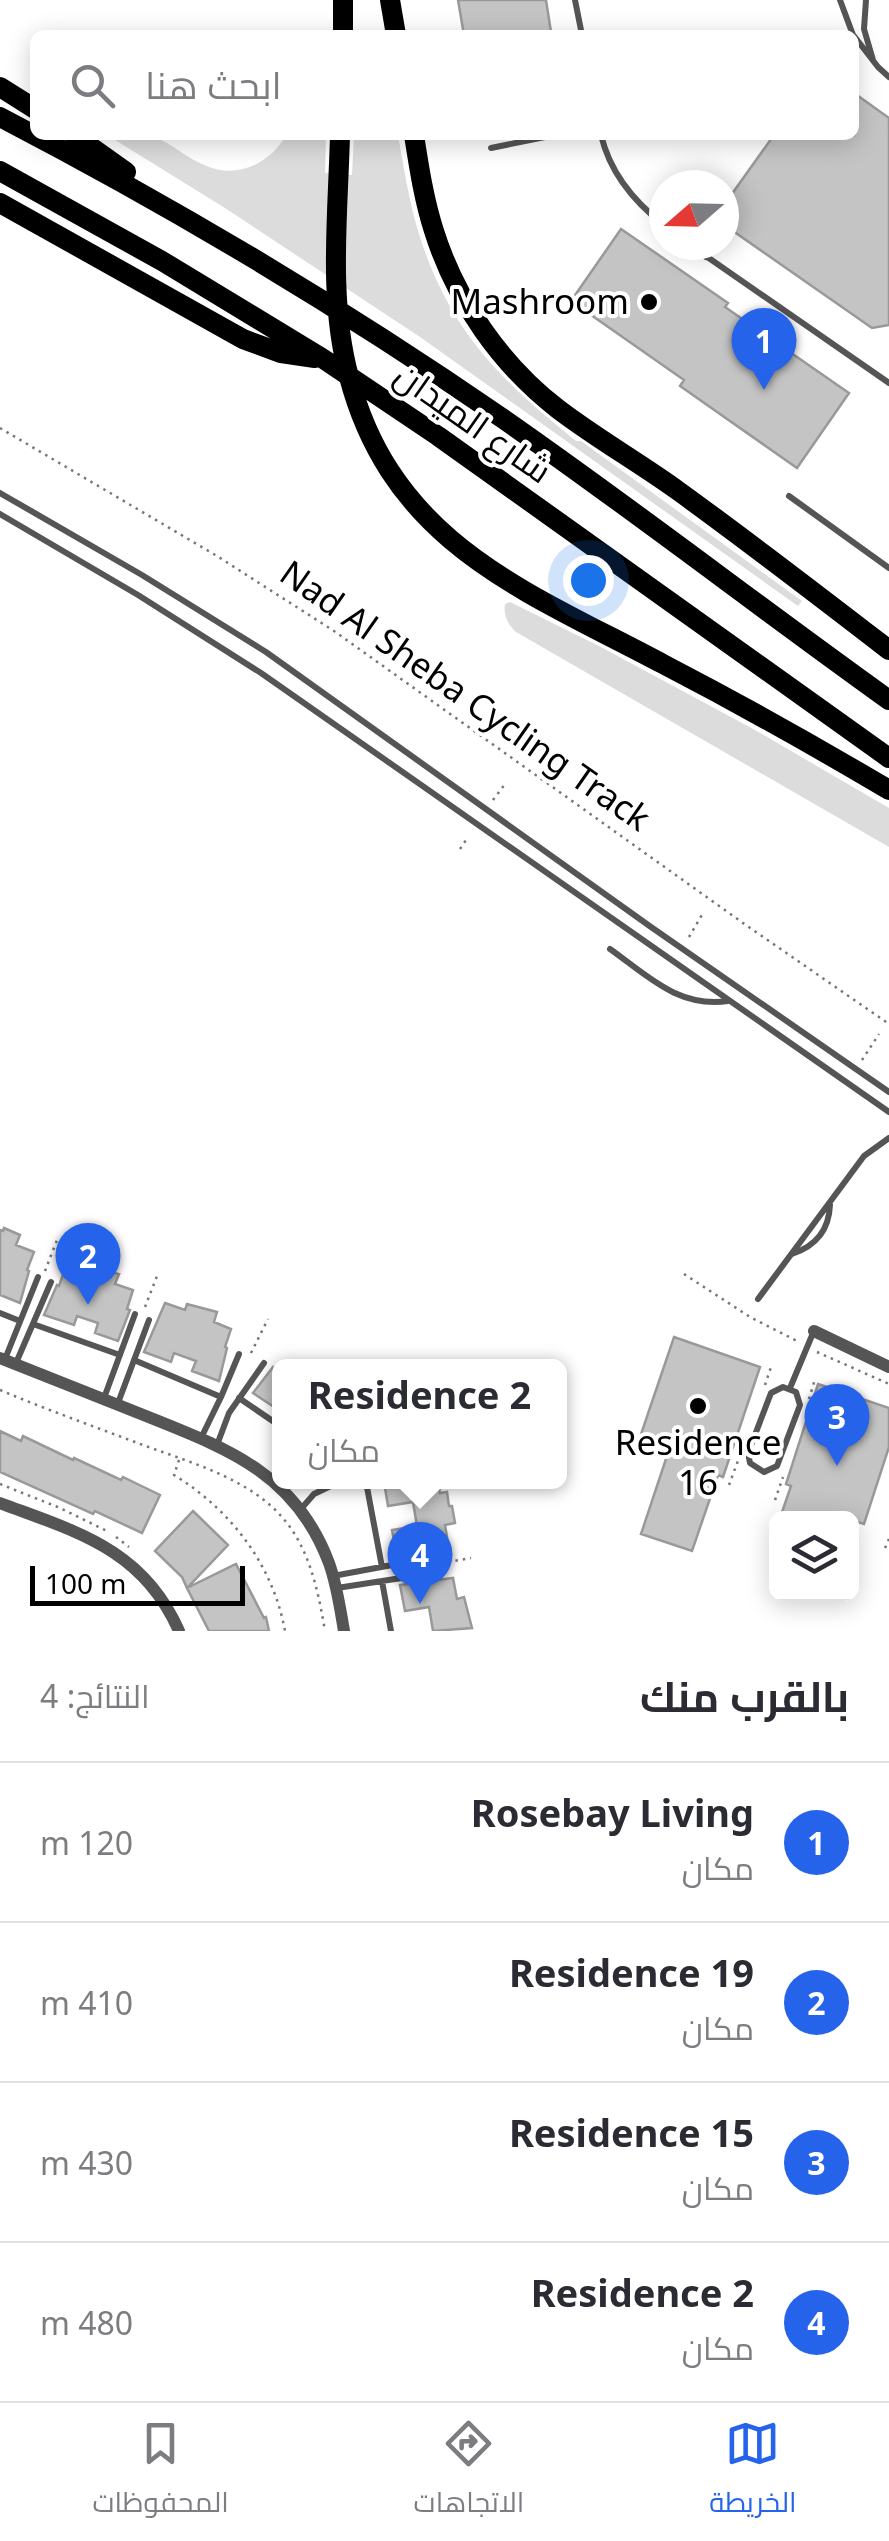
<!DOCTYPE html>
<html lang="ar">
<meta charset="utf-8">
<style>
body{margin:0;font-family:"Noto Sans",Cairo,sans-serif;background:#f2f2f3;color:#2b2b33;direction:rtl}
.controls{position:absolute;right:30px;bottom:30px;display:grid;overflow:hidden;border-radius:15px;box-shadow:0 5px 25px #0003}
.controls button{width:90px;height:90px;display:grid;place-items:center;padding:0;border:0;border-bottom:2px solid #e1e1e2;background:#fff;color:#2b2b33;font:50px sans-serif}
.compass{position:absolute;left:649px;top:170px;width:90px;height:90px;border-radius:50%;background:#fff;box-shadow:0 5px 25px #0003;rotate:250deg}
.scale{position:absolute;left:30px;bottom:25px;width:215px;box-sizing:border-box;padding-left:10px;border:5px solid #000;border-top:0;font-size:28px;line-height:35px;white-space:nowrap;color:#000;-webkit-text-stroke:8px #fff;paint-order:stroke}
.you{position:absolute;left:588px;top:580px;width:35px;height:35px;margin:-25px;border:8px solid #fff;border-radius:50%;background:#1a73e8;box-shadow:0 0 0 15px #1a73e833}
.badge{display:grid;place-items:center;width:65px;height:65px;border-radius:50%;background:#2563eb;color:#fff;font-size:32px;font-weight:700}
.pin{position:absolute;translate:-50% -82px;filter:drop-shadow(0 2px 5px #0008)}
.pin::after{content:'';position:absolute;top:52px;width:35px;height:30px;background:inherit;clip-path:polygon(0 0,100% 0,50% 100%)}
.popup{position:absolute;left:272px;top:1359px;width:295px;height:130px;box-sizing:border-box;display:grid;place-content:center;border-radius:15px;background:#fff;filter:drop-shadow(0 2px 8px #0005);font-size:32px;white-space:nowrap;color:#7c7c81}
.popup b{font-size:38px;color:#2b2b33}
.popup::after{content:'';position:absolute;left:50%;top:100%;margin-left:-20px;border:20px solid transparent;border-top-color:#fff}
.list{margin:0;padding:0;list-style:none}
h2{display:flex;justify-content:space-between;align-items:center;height:130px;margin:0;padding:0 40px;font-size:42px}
h2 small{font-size:32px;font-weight:400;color:#7c7c81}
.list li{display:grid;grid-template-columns:65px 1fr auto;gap:30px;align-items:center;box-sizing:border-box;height:160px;padding:0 40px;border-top:2px solid #e1e1e2}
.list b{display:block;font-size:38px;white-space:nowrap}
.list p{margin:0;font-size:32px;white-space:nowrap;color:#7c7c81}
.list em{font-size:32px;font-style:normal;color:#7c7c81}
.icon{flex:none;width:55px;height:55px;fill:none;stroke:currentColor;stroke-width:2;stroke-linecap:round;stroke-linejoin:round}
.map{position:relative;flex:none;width:889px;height:1631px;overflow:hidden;direction:ltr}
.search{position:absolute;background:#fff;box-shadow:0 5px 25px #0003;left:30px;right:30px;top:30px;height:110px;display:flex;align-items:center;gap:25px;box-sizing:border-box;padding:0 35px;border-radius:15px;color:#7c7c81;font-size:38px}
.sheet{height:770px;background:#fff}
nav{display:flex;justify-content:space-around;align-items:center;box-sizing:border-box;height:140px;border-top:2px solid #e1e1e2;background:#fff;font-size:28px;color:#7c7c81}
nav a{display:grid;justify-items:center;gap:5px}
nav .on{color:#2563eb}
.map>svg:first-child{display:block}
</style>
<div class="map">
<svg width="889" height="1631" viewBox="0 0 889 1631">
<rect width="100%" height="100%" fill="#fff"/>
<!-- green -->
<path fill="#dcdcdc" d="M107 135C121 135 142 132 155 137 172 144 187 158 204 165 236 180 270 164 286 135H326L325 173 352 175 354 135H398C404 168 409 202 419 234 449 330 500 380 576 441H581L802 601 798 606 420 337 225 208Z
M510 602 599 646 755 730 889 808V847L516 632C508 625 503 615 505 604Z"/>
<!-- building -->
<path fill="#c4c4c4" stroke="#999" stroke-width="2.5" d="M458 0H546L551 32 533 35H464Z
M854 93 889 118V325L872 328 733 231 734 226 731 222 724 221V205L774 135H854Z
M621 229 728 303 725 307 849 393 797 468 680 386 684 380 571 301Z
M4 1228 20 1235 16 1245 34 1252 27 1270 29 1271 20 1303 0 1295V1230L3 1231Z
M66 1266 86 1273 88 1266 119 1274 115 1284 133 1290 127 1309 130 1310 118 1341 95 1333 98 1323 77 1316 74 1325 44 1315 57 1285 59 1286Z
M165 1303 185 1310 187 1304 217 1312 214 1322 231 1329 225 1347 227 1348 219 1381 192 1371 196 1361 174 1353 171 1362 144 1352Z
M674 1337 760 1367 723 1477 718 1475 692 1551 641 1534 667 1456 637 1446Z
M273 1367 280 1372V1411L253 1393Z
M818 1384 889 1408V1447L864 1524 831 1514 829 1518H780L791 1486 786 1484Z
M0 1431 21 1441 23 1436 73 1460 74 1458 121 1480 123 1477 160 1495 142 1533 95 1511 93 1514 0 1472Z
M384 1482H438L440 1493 447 1492 449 1506H452L455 1523 445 1525 448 1543 429 1547 430 1550 397 1555 392 1530 417 1526 413 1502 388 1506Z
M193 1511 228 1545 187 1588 182 1577 155 1551Z
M236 1564 264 1618 266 1617 269 1631H209L187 1588Z
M453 1578 457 1599 464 1597 472 1628 433 1631 429 1607 405 1611 400 1585Z"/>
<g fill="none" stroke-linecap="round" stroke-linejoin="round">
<!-- path -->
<path stroke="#777" stroke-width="2.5" stroke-dasharray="2.5 5" stroke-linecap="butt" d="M0 428 217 556 334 631 743 923 889 1024
M493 800 505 784
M460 849 468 837
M689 937 703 913
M862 1060 879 1034
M45 1271 57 1240
M684 1274 750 1317 797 1341
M145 1307 157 1276
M817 1352 889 1384
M251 1353 268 1319
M765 1385 772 1364
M0 1390C45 1409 90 1425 135 1442 190 1463 258 1479 292 1530 312 1560 319 1596 325 1631
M809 1399 815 1379
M179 1460 174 1475C231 1510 273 1565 285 1631
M0 1484 60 1508 109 1532
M306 1485 311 1482
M729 1485 739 1458
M775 1500 783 1477
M116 1537 129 1547
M885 1548 889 1539
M448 1562 471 1558"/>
<!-- service -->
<path stroke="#555" stroke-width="6" d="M575 0 582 35
M840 0 853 35
M866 0 864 29 873 60
M854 36 878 67 889 77
M601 135C610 173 633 201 664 225
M491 148 555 135
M724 232 727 227
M690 245 889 383
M706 257 715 245
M0 493 142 575 266 652 651 927 889 1092
M789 496 889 568
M0 514 138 595 261 673 889 1112
M610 949C648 976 678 1008 728 1001
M792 1254C816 1246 829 1230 830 1205
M758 1299 864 1156 889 1138
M0 1313 20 1321
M33 1324 120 1355
M5 1359 38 1277
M134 1360 221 1397
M16 1363 51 1282
M783 1387 796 1392 800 1405 777 1466 764 1472 750 1463 748 1453 771 1393Z
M790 1388 813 1333
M104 1398 135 1314
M239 1398 280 1426
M118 1403 149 1320
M202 1436 221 1397 239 1354
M217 1445 229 1413 264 1363
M366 1482 382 1567
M300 1510 314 1494 339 1482
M333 1576 435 1557
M382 1581 391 1631
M337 1588 440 1572"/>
<!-- minor -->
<path stroke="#555" stroke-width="12" d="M814 1331 889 1367
M0 1358C50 1378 101 1398 151 1418 231 1450 296 1475 329 1563 337 1585 340 1608 344 1631
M0 1503C77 1532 143 1549 179 1631"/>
<!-- primary -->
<path stroke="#000" stroke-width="20" d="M390 0 396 35
M343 35V0
M0 87 35 109
M0 117C173 207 341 307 502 418 633 509 759 607 889 700
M74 135 126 172
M340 135C338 215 328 299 349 377 393 544 526 591 663 664 740 704 815 746 889 790
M414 135C419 167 424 200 434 231 456 301 501 365 558 409 596 438 638 462 677 490 749 542 819 596 889 650
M0 171 162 261 322 358 438 436 889 758
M0 203 243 339 281 353 315 358"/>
</g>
<!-- markers -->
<g fill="#000" stroke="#fff" stroke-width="4">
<circle cx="649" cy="302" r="10"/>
<circle cx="698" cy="1406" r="10"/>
</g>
<g text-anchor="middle" stroke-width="8" stroke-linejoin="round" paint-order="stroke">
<!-- poi labels -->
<g font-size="35" fill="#000" stroke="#fff" text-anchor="end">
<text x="629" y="314">Mashroom</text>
<text x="698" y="1455" text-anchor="middle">Residence<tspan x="698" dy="40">16</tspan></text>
</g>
<!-- street labels -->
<g font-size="35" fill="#000" stroke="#fff">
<text transform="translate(473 423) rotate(35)" y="12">شارع الميدان</text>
<text transform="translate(465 696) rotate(35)" y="12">Nad Al Sheba Cycling Track</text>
</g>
</g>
</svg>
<div class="controls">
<button><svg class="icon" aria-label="layers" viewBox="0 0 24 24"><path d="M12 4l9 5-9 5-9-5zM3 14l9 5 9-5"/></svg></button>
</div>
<svg class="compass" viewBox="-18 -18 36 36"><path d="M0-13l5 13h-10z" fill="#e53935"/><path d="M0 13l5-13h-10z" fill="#7c7c81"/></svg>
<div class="scale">100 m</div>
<div class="you"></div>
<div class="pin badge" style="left:764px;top:390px">1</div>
<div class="pin badge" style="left:88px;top:1305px">2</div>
<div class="pin badge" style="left:837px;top:1466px">3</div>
<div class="pin badge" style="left:420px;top:1604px">4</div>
<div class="popup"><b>Residence 2</b>مكان</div>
<div class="search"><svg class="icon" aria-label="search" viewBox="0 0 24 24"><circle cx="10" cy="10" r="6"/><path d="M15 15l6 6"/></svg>ابحث هنا</div>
</div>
<section class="sheet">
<h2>بالقرب منك<small>النتائج: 4</small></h2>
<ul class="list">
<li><span class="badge">1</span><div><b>Rosebay Living</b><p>مكان</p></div><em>120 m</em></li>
<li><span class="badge">2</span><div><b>Residence 19</b><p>مكان</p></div><em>410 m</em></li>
<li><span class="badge">3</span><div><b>Residence 15</b><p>مكان</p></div><em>430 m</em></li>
<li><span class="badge">4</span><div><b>Residence 2</b><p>مكان</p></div><em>480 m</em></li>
</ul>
</section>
<nav>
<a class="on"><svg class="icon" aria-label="map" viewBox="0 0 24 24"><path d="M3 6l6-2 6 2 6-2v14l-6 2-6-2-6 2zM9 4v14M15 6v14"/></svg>الخريطة</a>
<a><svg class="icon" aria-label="directions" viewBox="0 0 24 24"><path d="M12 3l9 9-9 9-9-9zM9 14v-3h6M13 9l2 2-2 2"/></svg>الاتجاهات</a>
<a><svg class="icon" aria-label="saved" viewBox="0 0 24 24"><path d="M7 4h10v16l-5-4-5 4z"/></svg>المحفوظات</a>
</nav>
